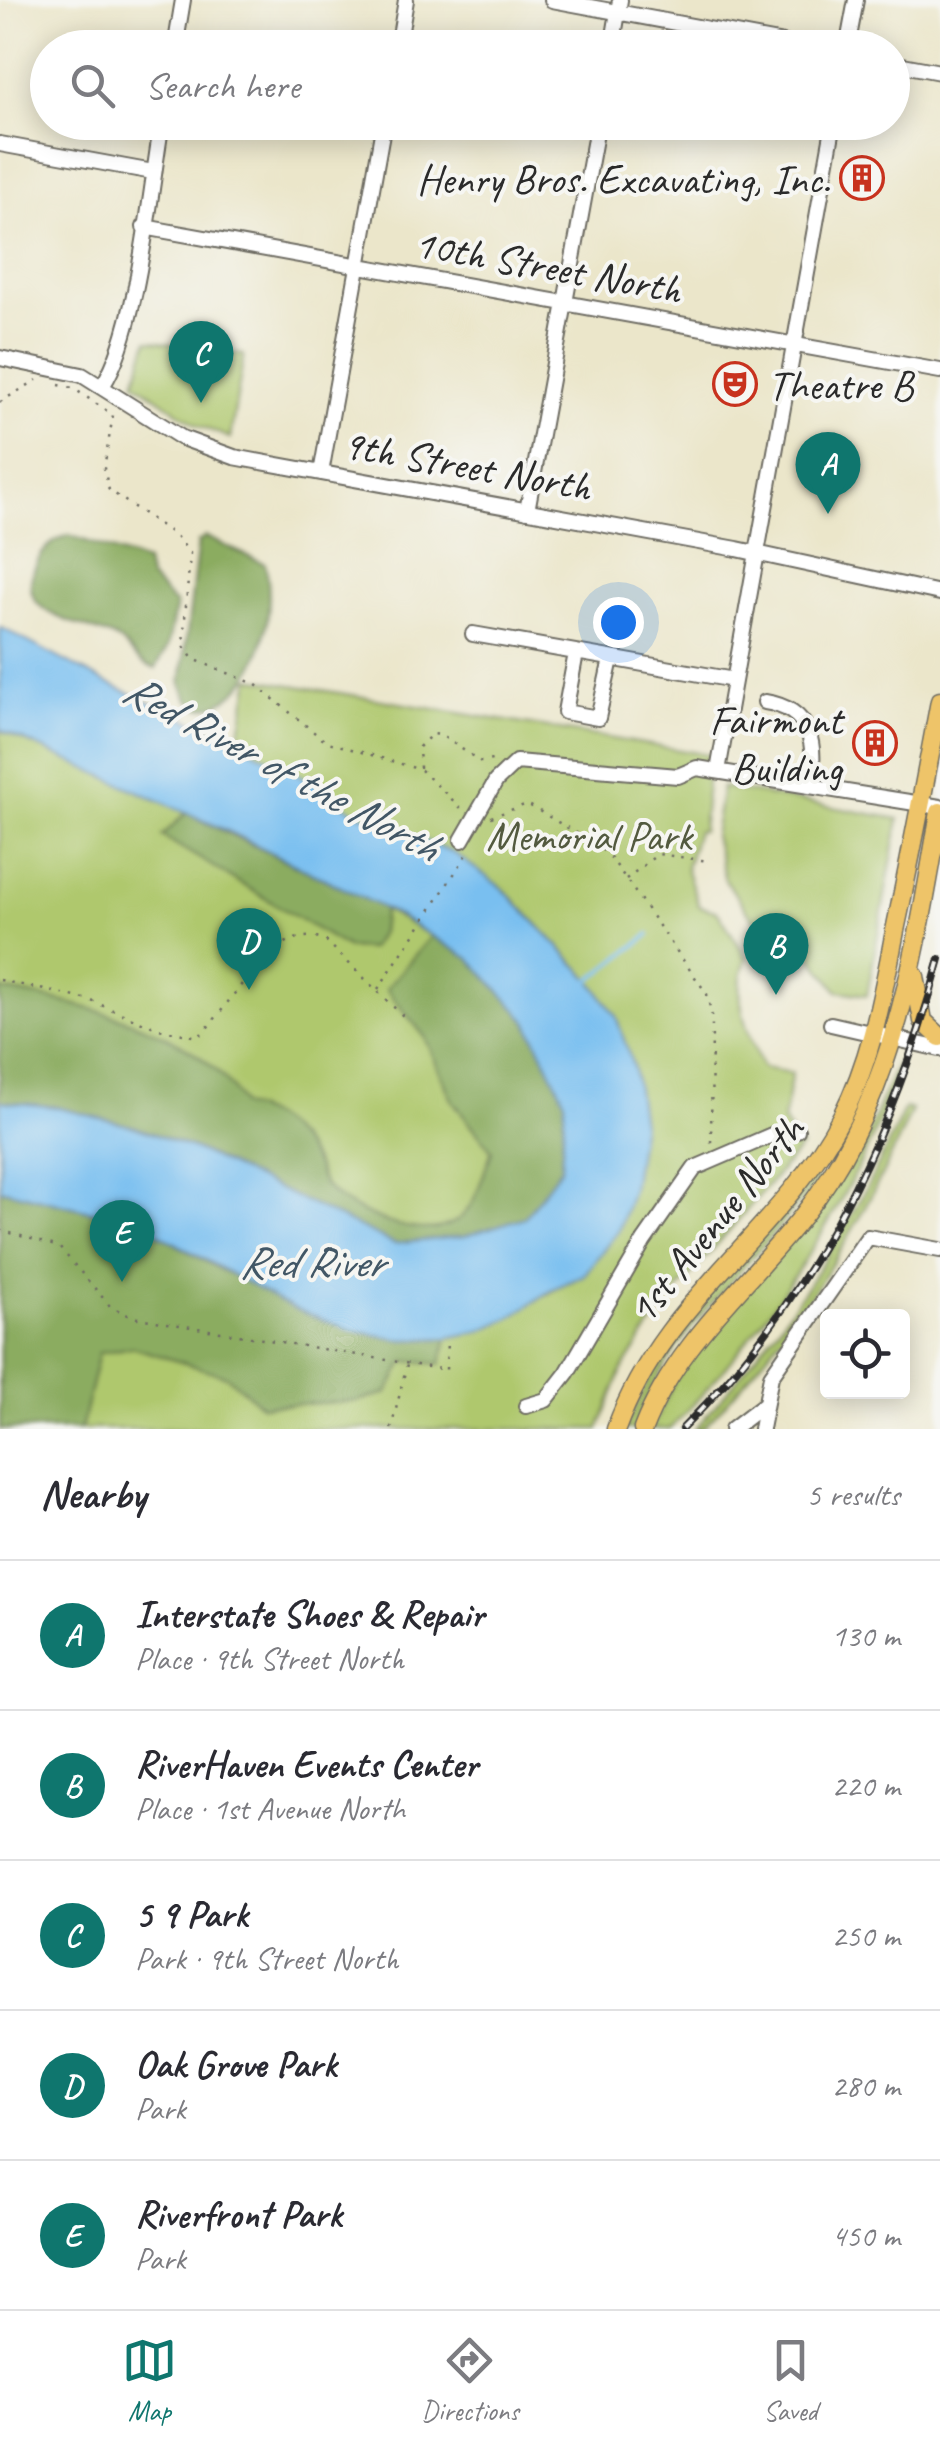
<!DOCTYPE html>
<meta charset="utf-8">
<style>
body{margin:0;font-family:Caveat,sans-serif;background:#f2f2f3;color:#2b2b33}
.controls{position:absolute;right:30px;bottom:30px;display:grid;overflow:hidden;border-radius:10px;box-shadow:0 5px 25px #0003}
.controls button{width:90px;height:90px;display:grid;place-items:center;padding:0;border:0;border-bottom:2px solid #e1e1e2;background:#fff;color:#2b2b33;font:50px sans-serif}
.you{position:absolute;left:618px;top:622px;width:35px;height:35px;margin:-25px;border:8px solid #fff;border-radius:50%;background:#1a73e8;box-shadow:0 0 0 15px #1a73e833}
.badge{display:grid;place-items:center;width:65px;height:65px;border-radius:50%;background:#0f766e;color:#fff;font-size:32px;font-weight:700}
.pin{position:absolute;translate:-50% -82px;filter:drop-shadow(0 2px 5px #0008)}
.pin::after{content:'';position:absolute;top:52px;width:35px;height:30px;background:inherit;clip-path:polygon(0 0,100% 0,50% 100%)}
.list{margin:0;padding:0;list-style:none}
h2{display:flex;justify-content:space-between;align-items:center;height:130px;margin:0;padding:0 40px;font-size:42px}
h2 small{font-size:32px;font-weight:400;color:#7c7c81}
.list li{display:grid;grid-template-columns:65px 1fr auto;gap:30px;align-items:center;box-sizing:border-box;height:150px;padding:0 40px;border-top:2px solid #e1e1e2}
.list b{display:block;font-size:38px;white-space:nowrap}
.list p{margin:0;font-size:32px;white-space:nowrap;color:#7c7c81}
.list em{font-size:32px;font-style:normal;color:#7c7c81}
.icon{flex:none;width:55px;height:55px;fill:none;stroke:currentColor;stroke-width:2;stroke-linecap:round;stroke-linejoin:round}
.map{position:relative;flex:none;width:940px;height:1429px;overflow:hidden}
.search{position:absolute;background:#fff;box-shadow:0 5px 25px #0003;left:30px;right:30px;top:30px;height:110px;display:flex;align-items:center;gap:25px;box-sizing:border-box;padding:0 35px;border-radius:55px;color:#7c7c81;font-size:38px}
.sheet{height:880px;background:#fff}
nav{display:flex;justify-content:space-around;align-items:center;box-sizing:border-box;height:140px;border-top:2px solid #e1e1e2;background:#fff;font-size:28px;color:#7c7c81}
nav a{display:grid;justify-items:center;gap:5px}
nav .on{color:#0f766e}
.map>svg:first-child{display:block}
</style>
<div class="map">
<svg width="940" height="1429" viewBox="0 0 940 1429">
<rect width="100%" height="100%" fill="#f6f6f2"/>
<filter id="ink" filterUnits="userSpaceOnUse"><feTurbulence type="fractalNoise" baseFrequency=".01" numOctaves="2"/><feDisplacementMap in="SourceGraphic" scale="20" xChannelSelector="R" yChannelSelector="G"/><feConvolveMatrix kernelMatrix="1 2 1 2 8 2 1 2 1" color-interpolation-filters="sRGB"/></filter>
<filter id="wash" filterUnits="userSpaceOnUse"><feTurbulence type="fractalNoise" baseFrequency=".0048" numOctaves="4" result="noise"/><feDisplacementMap in="SourceGraphic" scale="40" xChannelSelector="R" yChannelSelector="G"/><feGaussianBlur stdDeviation="2.25" result="paint"/><feColorMatrix in="noise" values="0 0 0 0 0 0 0 0 0 0 0 0 0 0 0 0 0 1.4 0 .05"/><feComposite in="paint" operator="in"/></filter>
<g filter="url(#wash)">
<rect width="100%" height="100%" fill="#ebe6ca"/>
<!-- green -->
<path fill="#afc86d" stroke="#6d7a4c" stroke-width="2.5" d="M148 340 244 355 230 438 197 425 135 382Z
M250 678 710 755 702 831H697L686 868 699 906 718 912 747 958C730 993 748 1035 763 1068L792 1073 783 1121 801 1147 663 1307 621 1372 599 1429H0V1189L447 1338C500 1327 536 1297 584 1275L590 979 502 887 353 811 307 779 238 742Z
M0 730C159 801 321 868 470 959L525 1217 394 1244 56 1107 0 1101Z
M722 787 899 819 867 995 838 991 807 951 769 941 725 880 714 836Z
M898 1062C902 1073 889 1097 884 1111 833 1232 760 1335 670 1429H651L682 1366 845 1172 867 1135Z
M905 1108 912 1110C857 1237 797 1328 702 1429H695C786 1325 849 1236 905 1108Z
M812 1175 818 1180C756 1262 669 1329 634 1429H625L666 1344Z"/>
<!-- forest -->
<path fill="#8bac60" stroke="#5b6c46" stroke-width="2.5" d="M69 535 146 562 149 577 176 605 167 648 156 668C137 665 134 651 119 641 88 621 10 620 36 565 43 549 52 541 69 535Z
M206 537 265 564C278 612 259 703 200 708L188 699 181 684 198 542Z
M186 813 384 908 381 932 370 949 348 948 162 836Z
M431 936 470 959 527 1021 565 1100 561 1168 525 1217 465 1236 394 1244 195 1149 135 1127 56 1107 0 1101V990C74 1001 210 1031 242 1106 273 1112 296 1133 313 1160 319 1168 319 1180 326 1187 353 1215 434 1249 464 1214 478 1199 484 1170 492 1151L452 1100 425 1037 386 989Z
M0 1189 139 1223 221 1270 402 1340 447 1338 441 1364 405 1361 387 1393 358 1401 262 1406 227 1376 132 1347 99 1353 81 1429H0Z"/>
<!-- water -->
<path fill="#79bff0" stroke="#52758e" stroke-width="2.5" d="M0 627 109 684 238 742 307 779 353 811 454 853 502 888 590 979 616 1016 634 1069 642 1123 632 1189 619 1230 584 1275 551 1290 512 1317 481 1331 447 1338 402 1340 350 1330 294 1309 139 1223 0 1189V1101L56 1107 135 1127 194 1149 394 1244 465 1236 525 1217 561 1168 565 1101 527 1021 470 959 395 914 232 833 0 730Z"/>
<g fill="none" stroke-linecap="round" stroke-linejoin="round">
<!-- stream -->
<path stroke="#79bff0" stroke-width="4" d="M589 981 649 935"/>
</g>
</g>
<g filter="url(#ink)">
<g fill="none" stroke-linecap="round" stroke-linejoin="round">
<!-- minor casing -->
<g stroke="#6e6c63" stroke-width="18">
<path id="minor" d="M552 0 810 48
M175 48 183 0
M398 48 406 0
M612 48 620 0
M847 48 856 0
M892 63 940 72
M0 144 153 172
M144 227 940 371
M0 358 82 375 182 438 234 457 737 549 940 593
M103 385C138 330 150 191 162 122
M321 473 384 122
M527 511 598 122
M473 634 734 680
M576 653 565 712 598 718 611 659
M765 702C811 709 818 745 809 785
M718 771 834 122
M462 840 496 781 516 762 678 776 697 768 940 807
M831 1024 940 1049
M526 1406 546 1400 567 1373 644 1241 695 1168 774 1134 797 1130
M732 1429 766 1403
M761 1429 771 1376 868 1237 940 1250"/>
</g>
<!-- major casing -->
<g stroke="#6e6c63" stroke-width="21">
<path id="major" d="M915 976 923 1021 940 1037
M616 1429C664 1297 780 1235 842 1116 873 1056 883 991 896 926 912 851 926 776 940 701
M643 1429C676 1344 746 1287 802 1217 895 1100 915 955 940 812"/>
</g>
<!-- path -->
<path stroke="#6e6c63" stroke-width="2.5" stroke-dasharray="2.5 8" stroke-linecap="butt" d="M59 385 73 388 113 415 104 468 109 490 176 536 190 553 183 645 193 659 255 684 325 741 421 770 463 810
M0 402 37 380
M420 768 419 747 432 734 441 735 481 762 498 759
M491 817 527 804 597 845 611 858 707 994 712 1017 711 1149
M626 879 658 854 709 861
M0 980 89 1000 159 1029 198 1037C234 1005 269 922 324 939L404 1017
M378 989 468 853
M0 1230 59 1247 110 1306 132 1317 446 1370 447 1338
M391 1429 407 1365"/>
<!-- minor -->
<use href="#minor" stroke="#fff" stroke-width="14"/>
<!-- major -->
<use href="#major" stroke="#eec469" stroke-width="18"/>
<!-- rail casing -->
<g stroke="#2b2b2b" stroke-width="8">
<path id="rail" d="M682 1429C814 1298 892 1136 940 959"/>
</g>
<!-- rail -->
<use href="#rail" stroke="#f6f6f2" stroke-width="4" stroke-dasharray="11" stroke-linecap="butt"/>
</g>
</g>
<!-- icons -->
<defs>
<g id="building-ring" transform="scale(2.25)"><circle r="9.5" fill="#f6f6f2" stroke="#c8321e" stroke-width="1.5"/><path d="M-4-6H4V6H1V3H-1V6H-4ZM-2.5-4.3h1.7v1.8h-1.7ZM.8-4.3h1.7v1.8H.8ZM-2.5-1h1.7V.8h-1.7ZM.8-1h1.7V.8H.8Z" fill="#c8321e"/></g>
<g id="theatre-ring" transform="scale(2.25)"><circle r="9.5" fill="#f6f6f2" stroke="#c8321e" stroke-width="1.5"/><path d="M-5-5.5Q0-4 5-5.5V0Q5 5 0 6Q-5 5-5 0ZM-3.3-2.5H-1v1.5H-3.3ZM1-2.5H3.3v1.5H1ZM-2.8 1Q0 5.5 2.8 1Z" fill="#c8321e"/></g>
</defs>
<g fill-rule="evenodd">
<use href="#building-ring" x="862" y="178"/>
<use href="#theatre-ring" x="735" y="384"/>
<use href="#building-ring" x="875" y="743"/>
</g>
<g text-anchor="middle" stroke-width="8" stroke-linejoin="round" paint-order="stroke">
<!-- poi labels -->
<g font-size="42" fill="#2b2b2b" stroke="#f6f6f2" text-anchor="end">
<text x="830" y="193">Henry Bros. Excavating, Inc.</text>
<text x="768" y="399" text-anchor="start">Theatre B</text>
<text x="842" y="734">Fairmont<tspan x="842" dy="48">Building</tspan></text>
</g>
<!-- street labels -->
<g font-size="42" fill="#2b2b2b" stroke="#f6f6f2">
<text transform="translate(548 265) rotate(10)" y="15">10th Street North</text>
<text transform="translate(467 464) rotate(10)" y="15">9th Street North</text>
<text transform="translate(715 1219) rotate(-51)" y="15">1st Avenue North</text>
</g>
<!-- park labels -->
<g font-size="42" fill="#535a3f" stroke="#f6f6f2">
<text x="589" y="850">Memorial Park</text>
</g>
<!-- water labels -->
<g font-size="45" font-style="italic" fill="#425766" stroke="#f6f6f2">
<text transform="translate(282 766) rotate(28)" y="16">Red River of the North</text>
<text x="311" y="1277">Red River</text>
</g>
</g>
</svg>
<div class="controls">
<button><svg class="icon" aria-label="locate" viewBox="0 0 24 24"><circle cx="12" cy="12" r="6"/><path d="M12 2v4M12 18v4M2 12h4M18 12h4"/></svg></button>
</div>
<div class="you"></div>
<div class="pin badge" style="left:828px;top:514px">A</div>
<div class="pin badge" style="left:776px;top:995px">B</div>
<div class="pin badge" style="left:201px;top:403px">C</div>
<div class="pin badge" style="left:249px;top:990px">D</div>
<div class="pin badge" style="left:122px;top:1282px">E</div>
<div class="search"><svg class="icon" aria-label="search" viewBox="0 0 24 24"><circle cx="10" cy="10" r="6"/><path d="M15 15l6 6"/></svg>Search here</div>
</div>
<section class="sheet">
<h2>Nearby<small>5 results</small></h2>
<ul class="list">
<li><span class="badge">A</span><div><b>Interstate Shoes &amp; Repair</b><p>Place · 9th Street North</p></div><em>130 m</em></li>
<li><span class="badge">B</span><div><b>RiverHaven Events Center</b><p>Place · 1st Avenue North</p></div><em>220 m</em></li>
<li><span class="badge">C</span><div><b>5 9 Park</b><p>Park · 9th Street North</p></div><em>250 m</em></li>
<li><span class="badge">D</span><div><b>Oak Grove Park</b><p>Park</p></div><em>280 m</em></li>
<li><span class="badge">E</span><div><b>Riverfront Park</b><p>Park</p></div><em>450 m</em></li>
</ul>
</section>
<nav>
<a class="on"><svg class="icon" aria-label="map" viewBox="0 0 24 24"><path d="M3 6l6-2 6 2 6-2v14l-6 2-6-2-6 2zM9 4v14M15 6v14"/></svg>Map</a>
<a><svg class="icon" aria-label="directions" viewBox="0 0 24 24"><path d="M12 3l9 9-9 9-9-9zM9 14v-3h6M13 9l2 2-2 2"/></svg>Directions</a>
<a><svg class="icon" aria-label="saved" viewBox="0 0 24 24"><path d="M7 4h10v16l-5-4-5 4z"/></svg>Saved</a>
</nav>
